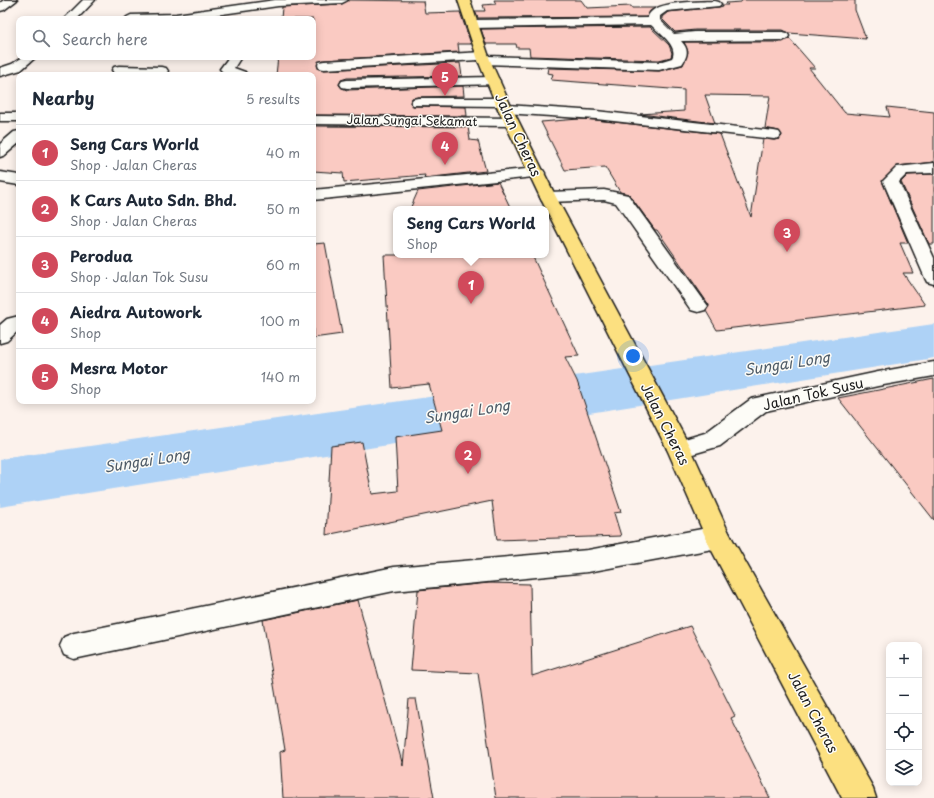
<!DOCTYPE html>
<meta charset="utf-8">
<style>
body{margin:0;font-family:"Playpen Sans",sans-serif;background:#f2f2f3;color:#1f2937}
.controls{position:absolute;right:12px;bottom:12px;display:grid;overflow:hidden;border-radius:8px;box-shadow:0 2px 10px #0003}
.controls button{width:36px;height:36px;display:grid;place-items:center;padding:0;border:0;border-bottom:1px solid #e0e1e3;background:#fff;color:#1f2937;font:20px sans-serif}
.you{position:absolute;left:633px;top:356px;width:14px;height:14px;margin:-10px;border:3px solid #fff;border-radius:50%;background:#1a73e8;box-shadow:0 0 0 6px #1a73e833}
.badge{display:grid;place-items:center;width:26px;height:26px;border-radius:50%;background:#d1495b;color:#fff;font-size:13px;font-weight:700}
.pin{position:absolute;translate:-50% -33px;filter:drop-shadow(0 1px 2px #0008)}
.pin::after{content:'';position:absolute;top:21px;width:14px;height:12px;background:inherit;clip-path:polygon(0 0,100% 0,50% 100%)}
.popup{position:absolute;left:393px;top:206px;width:156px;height:52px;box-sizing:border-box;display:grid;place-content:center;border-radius:8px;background:#fff;filter:drop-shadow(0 1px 3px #0005);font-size:13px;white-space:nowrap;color:#747a83}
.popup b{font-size:15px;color:#1f2937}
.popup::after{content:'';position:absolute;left:50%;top:100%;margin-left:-8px;border:8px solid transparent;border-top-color:#fff}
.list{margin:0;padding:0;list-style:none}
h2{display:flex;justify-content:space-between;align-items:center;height:52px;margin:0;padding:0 16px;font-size:17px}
h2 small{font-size:13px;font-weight:400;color:#747a83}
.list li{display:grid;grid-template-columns:26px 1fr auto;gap:12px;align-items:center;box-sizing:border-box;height:56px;padding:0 16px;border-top:1px solid #e0e1e3}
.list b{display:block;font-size:15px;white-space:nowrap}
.list p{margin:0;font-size:13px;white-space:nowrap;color:#747a83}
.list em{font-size:13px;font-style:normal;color:#747a83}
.icon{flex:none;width:22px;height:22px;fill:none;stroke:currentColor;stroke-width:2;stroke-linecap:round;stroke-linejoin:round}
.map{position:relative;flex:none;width:934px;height:798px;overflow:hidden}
.search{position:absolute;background:#fff;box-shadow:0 2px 10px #0003;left:16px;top:16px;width:300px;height:44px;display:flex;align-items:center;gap:10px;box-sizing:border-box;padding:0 14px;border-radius:8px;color:#747a83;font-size:15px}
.panel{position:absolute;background:#fff;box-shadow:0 2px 10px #0003;left:16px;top:72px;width:300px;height:332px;border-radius:8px}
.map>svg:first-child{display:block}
</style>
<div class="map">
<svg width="934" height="798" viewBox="0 0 934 798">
<rect width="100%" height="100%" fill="#fcf2ec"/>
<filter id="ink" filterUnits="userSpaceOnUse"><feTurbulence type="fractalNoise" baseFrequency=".025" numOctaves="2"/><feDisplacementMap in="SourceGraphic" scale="8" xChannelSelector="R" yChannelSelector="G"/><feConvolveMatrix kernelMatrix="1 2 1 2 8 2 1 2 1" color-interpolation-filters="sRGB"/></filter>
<g filter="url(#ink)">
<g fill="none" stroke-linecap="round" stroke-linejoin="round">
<!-- river -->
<path fill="#aed2f6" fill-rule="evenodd" d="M934 324V358L0 507V459Z"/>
</g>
<!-- building -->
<path fill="#facac2" stroke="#1c1c1c" d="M349 0 423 1 425 13 460 12 471 44H458L459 52 324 60 318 62V68L324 70 460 63 462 76 347 78 341 80 339 85 342 88 347 90 463 86 464 96 418 97 412 98 410 103 413 106 466 107 467 116 313 115V75H276L278 57H313V19H281L282 7 342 4Z
M494 0H581L587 8 631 6 632 8H655L650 11 647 17 478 18 475 11H485L483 5 496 4Z
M742 0H855V10L866 39 789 33 783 30H695L675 32 662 19V17L668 12 719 7 723 6 722 5H728L726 3 741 2Z
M650 27 669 45 672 53 671 57 659 60 530 56 529 48H517L516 44H486L481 29Z
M789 38 815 68H809L845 113 890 117 887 107 934 112V162L897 166 882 181 908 243H900L913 273H903L925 305 717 330 706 311 709 305 657 230H655L629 194 620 192 605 167 565 170 541 122 579 119 596 120 720 134 751 217 763 139 774 140 779 139 782 136 779 131 765 128 770 96 705 95 715 123 640 114 684 111V90L551 80 553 74 547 73 548 68 659 71 683 65 688 52 684 42H783Z
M313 126 468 127 470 140 478 141 486 171 424 178 425 175 344 182 343 173 313 171Z
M934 174V244H929L901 182 908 175Z
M498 182 511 209H410L418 191Z
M325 243 342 334 313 338V244Z
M384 255H532L579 356 565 357 577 381 621 512 614 513 621 536 497 540 492 501 326 535 331 446 362 442 372 494 398 491 395 437 442 430 429 384 392 388Z
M934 379V520L838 398Z
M489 583 530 584 532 676 690 626 735 716 731 718 770 798H496L478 673 411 670 418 590Z
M358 600 403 766 409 699H416L434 798H283L280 752 285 750 263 620Z"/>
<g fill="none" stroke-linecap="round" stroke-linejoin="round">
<!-- minor casing -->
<g stroke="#1c1c1c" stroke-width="3">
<path id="minor" d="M4 0H17L4 10 0 11V3Z
M83 0H95L77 19H64Z
M275 0H348L342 3 278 6 187 19H125L127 17 131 15 176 14Z
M715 1 719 2 721 4 719 6 667 11 660 16V20L674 34 695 32H783L787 33 789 36 787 39 783 40 681 41C689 49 688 55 682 64L659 70 484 64 479 63 478 60 324 69 319 68 318 65 319 62 324 61 483 52 487 53 489 56 659 62 672 58C679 46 659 33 651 25L472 28 468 27 466 24 468 21 472 20 648 18C650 0 701 2 715 1Z
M23 57H36L21 70 0 76V68L12 64Z
M229 57H241L234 68 245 72 247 75H226L220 69Z
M119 66 161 67 166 68 168 71 166 74 161 75 114 73 112 70 114 67Z
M493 77 498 78 500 81 498 84 347 88 342 87 340 84 342 81 347 80Z
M418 98H502L507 99 509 102 507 105 596 111 774 131 779 132 781 135 779 138 774 139 596 119 505 113 500 112 498 109 500 106 413 105 411 102 413 99Z
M0 113H19V121H0Z
M313 116 511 118 516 119 518 122 516 125 511 126 313 124Z
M19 131V143L5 155 0 157V144L14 132Z
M934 163V173L907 174 899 182 934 258V284L927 282 925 278 883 181 897 167Z
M537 168 543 170 545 173 543 176 313 200V190Z
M0 172 19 175V185L0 182Z
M604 190 628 195 705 302 708 306 705 310 698 312 691 310 616 203 604 200 548 202 542 201 540 197 542 193 548 192Z
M19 316V330L7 341 0 343V325L7 319Z
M934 362V376L878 386 766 411 720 446 679 458 671 455 667 449 671 443 705 433 751 399 878 372Z
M718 526 727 529 731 537 727 545 718 548 588 572 394 591 74 659 64 655 60 646 64 637 74 633 394 567 588 550Z"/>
</g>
<!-- major casing -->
<g stroke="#1c1c1c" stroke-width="3">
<path id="major" d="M458 0H470L490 60 509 102 556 197 691 449 729 533 872 786 876 798H842L709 545 667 449 540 197 495 102 478 60Z"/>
</g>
<!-- minor -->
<use href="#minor" fill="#fdfcf7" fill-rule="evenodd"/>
<!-- major -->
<use href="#major" fill="#fce080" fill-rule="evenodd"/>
</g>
</g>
<g text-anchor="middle" stroke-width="3" stroke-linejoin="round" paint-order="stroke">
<!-- far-street labels -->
<g font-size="12" fill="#1c1c1c" stroke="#fdfcf7">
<text transform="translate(412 121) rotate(1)" y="4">Jalan Sungai Sekamat</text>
</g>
<!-- street labels -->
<g font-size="14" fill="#1c1c1c" stroke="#fdfcf7">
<text transform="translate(518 135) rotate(65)" y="5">Jalan Cheras</text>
<text transform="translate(813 394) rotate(-13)" y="5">Jalan Tok Susu</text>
<text transform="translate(665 424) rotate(63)" y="5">Jalan Cheras</text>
<text transform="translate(813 712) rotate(62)" y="5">Jalan Cheras</text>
</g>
<!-- water labels -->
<g font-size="15" font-style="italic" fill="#4f5c68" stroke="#fdfcf7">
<text transform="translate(787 364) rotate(-9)" y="5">Sungai Long</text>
<text transform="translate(467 412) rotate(-9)" y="5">Sungai Long</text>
<text transform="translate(147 461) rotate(-9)" y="5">Sungai Long</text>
</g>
</g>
</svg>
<div class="controls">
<button>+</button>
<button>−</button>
<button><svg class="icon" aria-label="locate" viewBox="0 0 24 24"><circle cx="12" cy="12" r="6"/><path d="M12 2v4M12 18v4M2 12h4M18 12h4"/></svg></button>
<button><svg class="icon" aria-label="layers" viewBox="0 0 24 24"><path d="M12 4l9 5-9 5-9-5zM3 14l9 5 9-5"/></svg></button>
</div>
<div class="you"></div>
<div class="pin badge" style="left:471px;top:304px">1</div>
<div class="popup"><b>Seng Cars World</b>Shop</div>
<div class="pin badge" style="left:468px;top:474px">2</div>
<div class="pin badge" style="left:787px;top:252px">3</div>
<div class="pin badge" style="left:445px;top:165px">4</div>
<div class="pin badge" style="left:445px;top:96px">5</div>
<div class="search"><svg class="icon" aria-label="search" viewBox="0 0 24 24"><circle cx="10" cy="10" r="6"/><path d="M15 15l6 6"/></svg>Search here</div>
<section class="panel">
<h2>Nearby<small>5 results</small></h2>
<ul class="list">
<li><span class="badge">1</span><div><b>Seng Cars World</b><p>Shop · Jalan Cheras</p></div><em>40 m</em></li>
<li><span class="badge">2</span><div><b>K Cars Auto Sdn. Bhd.</b><p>Shop · Jalan Cheras</p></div><em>50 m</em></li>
<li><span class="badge">3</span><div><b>Perodua</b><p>Shop · Jalan Tok Susu</p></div><em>60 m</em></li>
<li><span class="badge">4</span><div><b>Aiedra Autowork</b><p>Shop</p></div><em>100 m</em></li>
<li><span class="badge">5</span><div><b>Mesra Motor</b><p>Shop</p></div><em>140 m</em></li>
</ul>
</section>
</div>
